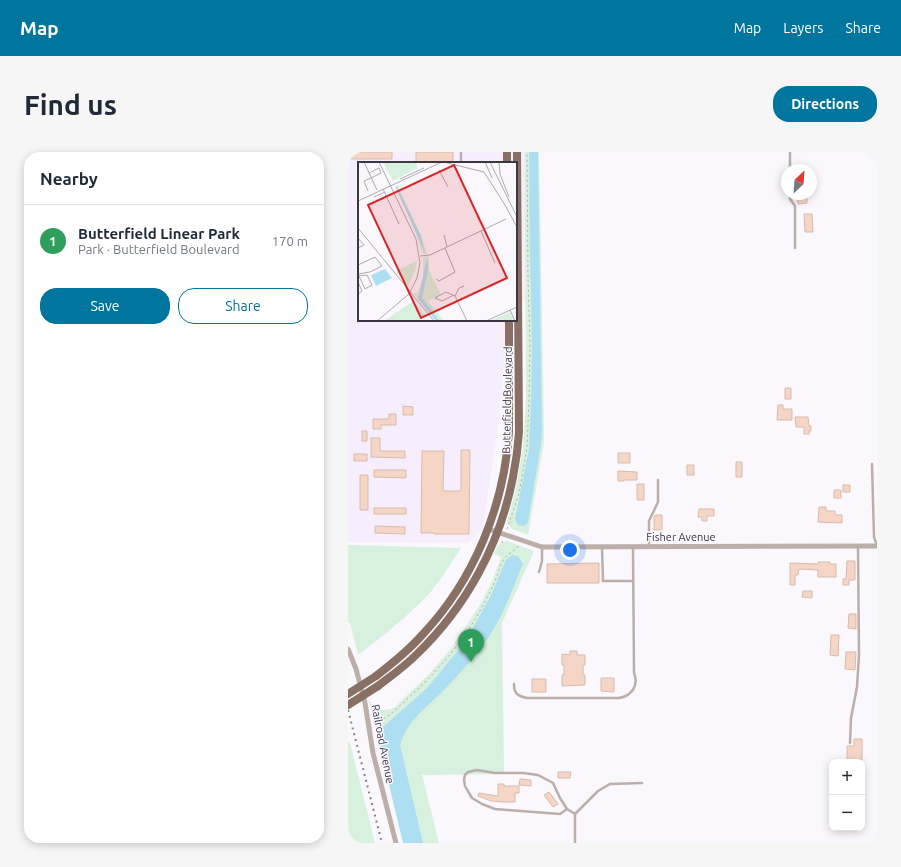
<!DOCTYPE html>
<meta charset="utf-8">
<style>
body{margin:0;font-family:Ubuntu,sans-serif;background:#f6f6f7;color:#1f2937}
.controls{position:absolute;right:12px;bottom:12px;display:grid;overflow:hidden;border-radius:8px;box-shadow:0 2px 10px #0003}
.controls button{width:36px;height:36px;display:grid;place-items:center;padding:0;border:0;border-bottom:1px solid #e0e1e3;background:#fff;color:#1f2937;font:20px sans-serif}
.compass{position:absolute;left:433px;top:12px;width:36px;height:36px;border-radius:50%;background:#fff;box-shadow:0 2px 10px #0003;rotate:25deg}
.you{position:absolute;left:222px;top:398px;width:14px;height:14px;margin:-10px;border:3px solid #fff;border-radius:50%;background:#1a73e8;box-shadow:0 0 0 6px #1a73e833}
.badge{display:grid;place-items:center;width:26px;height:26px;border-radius:50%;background:#00759e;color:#fff;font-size:13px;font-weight:700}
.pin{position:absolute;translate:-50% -33px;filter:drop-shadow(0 1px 2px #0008)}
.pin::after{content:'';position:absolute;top:21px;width:14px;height:12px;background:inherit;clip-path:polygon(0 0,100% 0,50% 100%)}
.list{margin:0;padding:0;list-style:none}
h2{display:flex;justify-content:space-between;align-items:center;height:52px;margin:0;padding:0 16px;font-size:17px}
h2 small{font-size:13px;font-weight:400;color:#747a83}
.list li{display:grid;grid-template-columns:26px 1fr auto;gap:12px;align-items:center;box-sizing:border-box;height:72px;padding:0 16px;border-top:1px solid #e0e1e3}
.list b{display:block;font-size:15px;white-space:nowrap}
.list p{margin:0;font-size:13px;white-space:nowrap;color:#747a83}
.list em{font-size:13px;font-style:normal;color:#747a83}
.actions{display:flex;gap:8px;padding:12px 16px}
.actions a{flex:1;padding:9px 0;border:1px solid #00759e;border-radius:16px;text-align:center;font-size:14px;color:#00759e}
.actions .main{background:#00759e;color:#fff}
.map{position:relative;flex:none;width:529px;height:691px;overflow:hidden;border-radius:16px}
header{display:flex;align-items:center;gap:24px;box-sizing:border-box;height:56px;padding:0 20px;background:#00759e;color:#fff}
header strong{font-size:19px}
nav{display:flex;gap:22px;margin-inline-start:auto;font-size:14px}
.intro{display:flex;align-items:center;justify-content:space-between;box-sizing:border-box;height:96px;padding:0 24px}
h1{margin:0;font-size:28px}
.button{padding:10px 18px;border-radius:16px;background:#00759e;color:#fff;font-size:14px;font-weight:700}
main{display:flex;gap:24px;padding:0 24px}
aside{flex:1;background:#fff;border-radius:16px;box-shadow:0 2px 10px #0003}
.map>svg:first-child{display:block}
</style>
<header>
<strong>Map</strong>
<nav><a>Map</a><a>Layers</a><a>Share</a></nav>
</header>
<div class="intro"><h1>Find us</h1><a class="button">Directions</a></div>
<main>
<aside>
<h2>Nearby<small></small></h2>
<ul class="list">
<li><span class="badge" style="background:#2e9e5b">1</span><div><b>Butterfield Linear Park</b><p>Park · Butterfield Boulevard</p></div><em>170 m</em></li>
</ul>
<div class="actions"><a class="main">Save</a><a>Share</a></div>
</aside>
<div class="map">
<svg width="529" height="691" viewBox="0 0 529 691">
<rect width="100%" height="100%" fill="#faf7fd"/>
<!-- built -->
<path fill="#f6eefc" d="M0 0H182L183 148 168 147V11H11V168H158L154 246 135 376 120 391 0 390Z"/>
<!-- green -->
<path fill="#d7f1de" d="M177 0H191L196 279V290L180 383 164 377 159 370 167 341 175 296 178 248 177 64Z
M159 389 186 399 154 471 156 622 74 623 91 691H57L20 547C27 557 36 561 47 555L81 522 102 498 130 456 143 432 153 405 146 402C150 393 150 391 159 389Z
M0 393 113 396C103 411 93 428 81 442 59 465 35 484 10 503L2 471H0Z
M0 590 2 591 27 691H0Z"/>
<!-- water -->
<path fill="#aedef1" d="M181 0H190L194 279 193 292 180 370 176 374 170 373 167 367 181 297 183 250 184 191 182 104Z
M164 403 170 404 175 412C167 430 161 448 152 466 143 483 131 499 118 514 111 522 103 531 95 539 78 556 59 569 52 593L75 691H55L31 591 34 576 79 536 118 489 144 441 158 408Z"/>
<!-- building -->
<path fill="#f5d6c6" stroke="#d8bbab" d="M0 0H44V7H0Z
M68 0H105V11H68Z
M449 42H459V51L450 52Z
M456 62H464L465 80H457Z
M437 236H443V247H437Z
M430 253H435V257H444V268H429Z
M55 254 65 255V263H55Z
M41 262H48V273H33V277H25V267H41Z
M447 265H460L461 274H463V279H461V282H456V275H448Z
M14 279H19V289H14Z
M23 286H32V299H57V306L23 305Z
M113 298H122L121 382H86V381H73L74 299H96L95 339H113Z
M270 301H282V311H270Z
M6 302H19V309H6Z
M388 310H394V325H388Z
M339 313H346V323H339Z
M26 318H58V326L26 325Z
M270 319 289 320V328H276V329H270Z
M12 323H20V358H12Z
M289 332H296V348H289Z
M495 333H502V340H495Z
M486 338H493V346H486Z
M471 355H478V359H487V363H494V371L470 370Z
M26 356H58V362H26Z
M351 357H366V364H359V369H354V365H350Z
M307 363H314V378H306V366Z
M27 374 57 375V382L27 381Z
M499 409H507V428H501V433H495V427H498Z
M470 410H482V412H488V425H470V418L451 417 450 423H447V433H442V411L470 412Z
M251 411V431H199V412Z
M455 439H464V446L454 445Z
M501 462H508V477L500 476Z
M483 483H491L490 504 482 503Z
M222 499H229V503H237V513H235V523H237V533L214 534V523H216V513H214V502L222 503Z
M498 500H508L507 518 497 517Z
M253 526H266V540L253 539Z
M184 527H198V540H184Z
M506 587H514V608H499V594H506Z
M210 620H223L222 626H210Z
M172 627 183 628V634L171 633Z
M150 632H156V634H171V641H167V650H155L143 649 130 644 131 641 150 644Z
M201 640 210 652 205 655 196 643Z"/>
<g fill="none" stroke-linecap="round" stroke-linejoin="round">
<!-- path -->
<path stroke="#aeaab2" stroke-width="1" stroke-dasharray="2 3" stroke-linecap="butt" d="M159 377 171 342 179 296 181 249 182 190 180 127 179 0
M154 391 155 387
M26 570C38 568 47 558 56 550 86 523 112 494 132 459 137 449 143 439 147 429 150 422 152 413 156 407 160 400 169 399 171 392"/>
<!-- lane -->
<path stroke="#bcaea8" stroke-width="2.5" d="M442 0V18
M113 11V0
M442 42V47L447 54V96
M524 312 526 385 529 393
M301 394V369L310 350V328
M254 395 255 429H285
M191 420 194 409V396
M166 532C166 542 170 544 179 546H271C284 544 291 533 286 521L285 395
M502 591 503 566 509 535 511 503 510 394
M219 657 212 662 147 657 134 652 124 646 121 641 117 634 116 628 117 623 120 620 129 618 147 621H175L190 623 205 631 212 646 219 657 227 662
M227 691V662L250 639 262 632 294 631"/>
<!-- street -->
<path stroke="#bcaea8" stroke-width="5" d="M140 377 194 395 529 394
M0 497 8 517 17 551 25 601 48 691"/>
<!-- primary -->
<path stroke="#887065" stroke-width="8" d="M159 0V11
M28 524C45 511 61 498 75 482 126 428 156 354 161 280 161 266 161 252 161 238 161 214 161 191 161 168
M30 534C43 524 56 515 68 503 118 455 152 393 165 325 168 310 170 295 171 280L169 0"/>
<!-- rail -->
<path stroke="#86818a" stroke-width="2" stroke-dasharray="2 4" stroke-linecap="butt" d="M0 558 34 691"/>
<!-- primary-bridge -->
<path stroke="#887065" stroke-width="8" d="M0 542 28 524
M0 553 30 534"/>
</g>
<g text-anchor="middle" stroke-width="3" stroke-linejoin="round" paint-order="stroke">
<!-- street labels -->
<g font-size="11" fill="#3c3641" stroke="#faf7fd">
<text transform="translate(159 248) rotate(-89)" y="4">Butterfield Boulevard</text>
<text x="333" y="389">Fisher Avenue</text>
<text transform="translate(35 592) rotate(79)" y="4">Railroad Avenue</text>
</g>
</g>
<!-- overview -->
<g transform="translate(10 10)">
<rect width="159" height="159" fill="#faf7fd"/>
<path d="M25 0H58L59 6 35 19ZM39 23 63 74 69 92 64 91 58 70 37 25ZM71 94V108L83 133 70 139 86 159H78L55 131 60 130 65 117V95ZM59 99 57 109 50 124 37 109ZM55 139 68 154 59 159H26ZM152 150 156 159H132Z" fill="#d7f1de"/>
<path d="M39 24 63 74 67 91 38 26ZM69 96 70 108 64 136 82 159H78L60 137ZM27 107 34 116 18 124 13 113Z" fill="#aedef1"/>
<path fill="none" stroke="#aeaab2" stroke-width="1" d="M6 0 19 28M85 0 126 10 147 43M127 0 134 16M132 0 159 55M141 0 142 12 151 35M81 8 90 25M11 11 21 6 23 11 13 16M42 17 66 6M25 27 41 62M10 29 6 19 13 16M16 35 27 30M0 39 84 0M147 43 159 65M119 54 126 67M0 66 76 159M123 69 137 101M86 73 89 85M0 76 6 83 0 86M62 94 72 93 148 57M0 103 17 95 24 104 12 110 0 112M0 114 9 113 14 123 7 127 1 114M78 117 81 119 97 110 87 86M0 120 4 129 0 132M96 133 84 139 77 136 88 130 97 134 109 159M97 134 101 126 106 124M152 148 157 159M19 159 51 132 59 116 62 101 58 77 21 0M128 159 159 145"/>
<path fill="#d62828" fill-opacity="0.15" stroke="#d62828" stroke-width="2" d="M96 3 149 116 63 156 10 43Z"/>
<rect width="159" height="159" fill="none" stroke="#3c3641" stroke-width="2"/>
</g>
</svg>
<div class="controls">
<button>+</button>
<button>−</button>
</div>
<svg class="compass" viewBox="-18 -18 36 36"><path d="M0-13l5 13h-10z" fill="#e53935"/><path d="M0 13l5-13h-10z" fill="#747a83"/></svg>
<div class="you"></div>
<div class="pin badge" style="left:123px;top:510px;background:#2e9e5b">1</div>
</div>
</main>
